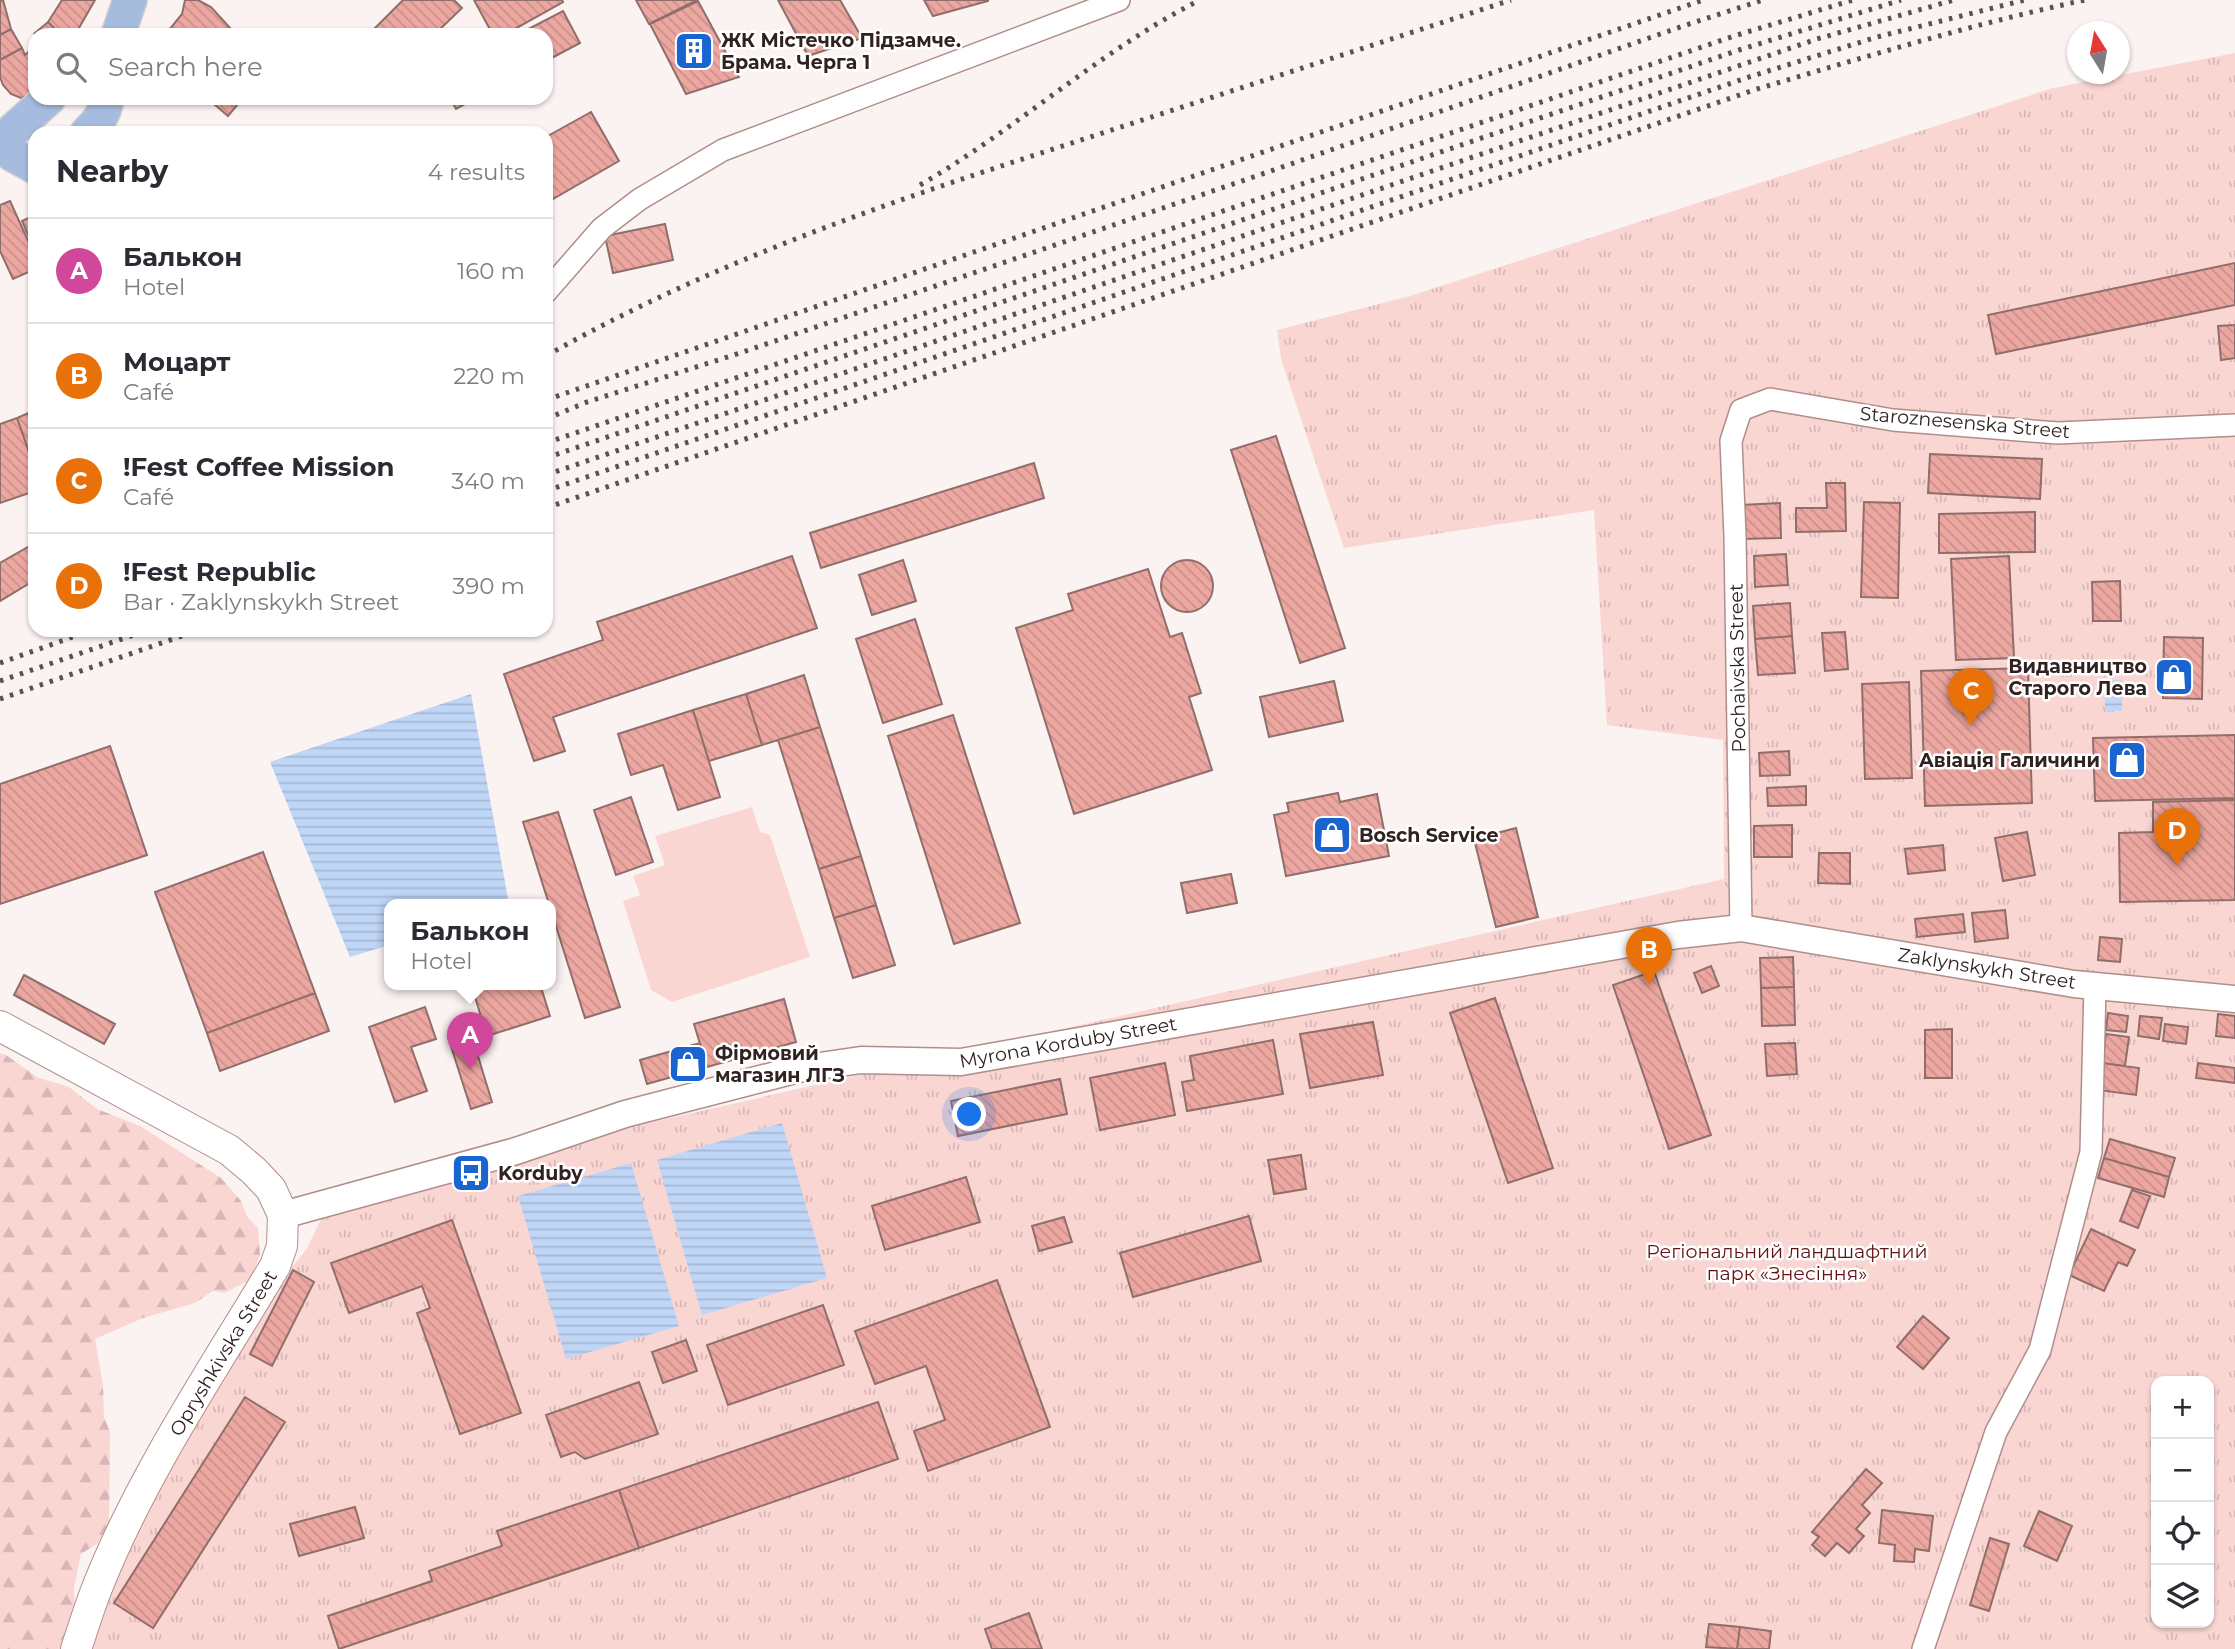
<!DOCTYPE html>
<meta charset="utf-8">
<style>
body{margin:0;font-family:Montserrat,sans-serif;background:#f2f2f3;color:#2b2b33}
.controls{position:absolute;right:21px;bottom:21px;display:grid;overflow:hidden;border-radius:14px;box-shadow:0 2px 5px #0004}
.controls button{width:63px;height:63px;display:grid;place-items:center;padding:0;border:0;border-bottom:2px solid #e1e1e2;background:#fff;color:#2b2b33;font:35px sans-serif}
.compass{position:absolute;left:2067px;top:21px;width:63px;height:63px;border-radius:50%;background:#fff;box-shadow:0 2px 5px #0004;rotate:349deg}
.you{position:absolute;left:970px;top:1115px;width:24px;height:24px;margin:-18px;border:5px solid #fff;border-radius:50%;background:#1a73e8;box-shadow:0 0 0 10px #1a73e833}
.badge{display:grid;place-items:center;width:46px;height:46px;border-radius:50%;background:#1a64cf;color:#fff;font-size:23px;font-weight:700}
.pin{position:absolute;translate:-50% -58px;filter:drop-shadow(0 2px 4px #0008)}
.pin::after{content:'';position:absolute;top:37px;width:24px;height:21px;background:inherit;clip-path:polygon(0 0,100% 0,50% 100%)}
.popup{position:absolute;left:384px;top:899px;width:172px;height:91px;box-sizing:border-box;display:grid;place-content:center;border-radius:14px;background:#fff;filter:drop-shadow(0 2px 5px #0005);font-size:23px;white-space:nowrap;color:#7c7c81}
.popup b{font-size:26px;color:#2b2b33}
.popup::after{content:'';position:absolute;left:50%;top:100%;margin-left:-14px;border:14px solid transparent;border-top-color:#fff}
.list{margin:0;padding:0;list-style:none}
h2{display:flex;justify-content:space-between;align-items:center;height:91px;margin:0;padding:0 28px;font-size:30px}
h2 small{font-size:23px;font-weight:400;color:#7c7c81}
.list li{display:grid;grid-template-columns:46px 1fr auto;gap:21px;align-items:center;box-sizing:border-box;height:105px;padding:0 28px;border-top:2px solid #e1e1e2}
.list b{display:block;font-size:26px;white-space:nowrap}
.list p{margin:0;font-size:23px;white-space:nowrap;color:#7c7c81}
.list em{font-size:23px;font-style:normal;color:#7c7c81}
.icon{flex:none;width:38px;height:38px;fill:none;stroke:currentColor;stroke-width:2;stroke-linecap:round;stroke-linejoin:round}
.map{position:relative;flex:none;width:2235px;height:1649px;overflow:hidden}
.search{position:absolute;background:#fff;box-shadow:0 2px 5px #0004;left:28px;top:28px;width:525px;height:77px;display:flex;align-items:center;gap:18px;box-sizing:border-box;padding:0 24px;border-radius:21px;color:#7c7c81;font-size:26px}
.panel{position:absolute;background:#fff;box-shadow:0 2px 5px #0004;left:28px;top:126px;width:525px;height:511px;border-radius:21px}
.map>svg:first-child{display:block}
</style>
<div class="map">
<svg width="2235" height="1649" viewBox="0 0 2235 1649">
<defs>
<pattern id="forest-firs" width="22" height="20" patternUnits="userSpaceOnUse" patternTransform="scale(1.75)"><rect width="22" height="20" fill="#fad6d3"/><path d="M5 1l3.5 6h-7zM16 11l3.5 6h-7z" fill="#d7b7b5"/></pattern>
<pattern id="park-tufts" width="24" height="20" patternUnits="userSpaceOnUse" patternTransform="scale(1.75)"><rect width="24" height="20" fill="#fad6d3"/><path d="M3 7l-1-3M5 7V3M7 7l1-3M15 17l-1-3M17 17v-4M19 17l1-3" fill="none" stroke="#d7b7b5"/></pattern>
<pattern id="water-rules" width="6" height="5" patternUnits="userSpaceOnUse" patternTransform="scale(1.75)"><rect width="6" height="5" fill="#c0d6f6"/><path d="M0 2.5h6" fill="none" stroke="#a5b7d3"/></pattern>
<pattern id="building-back-hatch" width="6" height="6" patternUnits="userSpaceOnUse" patternTransform="scale(1.75)"><rect width="6" height="6" fill="#eda7a1"/><path d="M-1 5l2 2M0 0l6 6M5-1l2 2" fill="none" stroke="#cc8f8a"/></pattern>
</defs>
<rect width="100%" height="100%" fill="#fbf3f2"/>
<!-- grass -->
<path fill="#fad6d3" d="M752 807 760 832 770 835 810 957 672 1002 651 990 623 901 640 895 633 876 665 865 655 836Z"/>
<!-- forest -->
<path fill="url(#forest-firs)" d="M0 1053 6 1055 37 1077 69 1087 97 1109 140 1126 221 1178 241 1201 248 1218 258 1228 260 1255 250 1280 224 1293 213 1291 195 1303 143 1318 95 1339 103 1384 104 1417 110 1432 109 1523 98 1543 81 1554 74 1588 75 1607 64 1649H0Z"/>
<!-- park -->
<path fill="url(#park-tufts)" fill-rule="evenodd" d="M2235 53V1649H80L145 1513 219 1386 290 1269 306 1250 323 1215 586 1137 1724 879 1723 740 1607 725 1594 510 1344 548 1281 359 1277 330 1410 296 2053 88ZM2156 1381H2209V1623H2156Z"/>
<!-- water -->
<path fill="url(#water-rules)" d="M2122 680V711H2105L2104 681Z
M471 694 509 904H390L389 945 350 957 270 762Z
M782 1123 827 1278 702 1315 657 1160Z
M631 1163 679 1326 566 1359 518 1196Z"/>
<!-- building -->
<path fill="url(#building-back-hatch)" stroke="#906e6b" stroke-width="2" d="M0 0H3L11 29 0 35Z
M62 0H95L75 35H61L48 22Z
M185 0H198L211 7 230 28 226 35H165L182 14Z
M403 0H454L462 8 434 35H368Z
M474 0H562L563 2 504 35H493Z
M636 0H697L649 24Z
M778 0H840L862 38 808 56Z
M924 0H988V1L933 16Z
M924 0H988V1L933 16Z
M698 1 739 77 686 94 650 24Z
M563 11 580 43 546 61V35H517Z
M48 22 61 35 35 33Z
M11 29 22 48 0 60V35Z
M35 46V93L21 98 11 94 3 85 0 77V60L22 48 25 55Z
M207 98H243L228 116Z
M450 98H476L456 109Z
M591 112 619 161 546 203V137Z
M10 201 35 256V269L13 279 0 251V205Z
M35 215V251L22 221Z
M665 224 673 260 613 273 605 236Z
M2235 263V305L1996 354 1988 315Z
M2235 325V358L2221 360 2218 326Z
M35 410V469L17 418Z
M17 418 35 469V491L0 503V424Z
M1276 436 1345 648 1300 663 1231 450Z
M1930 454 2042 459 2040 499 1928 493Z
M1034 463 1044 498 821 568 810 533Z
M1826 483H1845L1846 531 1796 532V508H1827Z
M1864 502 1900 503 1898 598 1861 597Z
M1780 503 1781 538 1742 539 1741 505Z
M2035 512V552L1939 553V514Z
M35 543V580L0 601V563Z
M1786 554 1788 585 1755 587 1754 556Z
M792 556 817 628 553 717 565 751 534 761 504 674 603 640 597 622Z
M2009 556 2014 658 1956 660 1951 559Z
M903 560 916 601 872 615 859 575Z
M1161 586a26 26 0 1 1 52 0a26 26 0 1 1-52 0Z
M1148 569 1170 637 1182 633 1201 693 1189 697 1212 770 1074 814 1016 628 1073 610 1068 594Z
M2120 581 2121 621H2093L2092 582Z
M1790 603 1792 636 1755 639 1753 606Z
M915 619 942 704 883 723 856 639Z
M1845 632 1848 669 1825 671 1822 633Z
M1792 636 1795 673 1758 675 1755 639Z
M2164 637 2203 638 2202 699 2163 698Z
M2028 668 2032 803 1925 806 1921 671Z
M804 675 820 727 762 745 746 694Z
M1334 681 1343 721 1269 737 1260 697Z
M1909 682 1912 778 1865 779 1862 684Z
M746 694 762 745 709 761 693 710Z
M693 710 720 797 678 810 663 765 631 775 618 734Z
M953 715 1020 923 954 944 888 736Z
M820 727 861 856 819 869 778 740Z
M2235 735V798L2095 801 2093 738Z
M110 746 147 855 0 904V784Z
M1789 751 1790 775 1760 776 1759 753Z
M1806 786V805L1768 806 1767 788Z
M1338 793 1340 802 1377 794 1389 856 1286 876 1274 815 1289 812 1287 803Z
M631 797 653 862 616 875 594 810Z
M2235 800V900L2120 902 2119 833 2153 832V802Z
M558 812 620 1007 585 1018 523 822Z
M1792 825V857H1754V826Z
M1516 828 1538 917 1496 927 1474 839Z
M2027 832 2035 875 2003 881 1995 838Z
M1943 845 1945 870 1908 874 1905 849Z
M263 852 315 993 207 1033 155 892Z
M1819 853H1850V884L1818 883Z
M861 856 876 905 834 918 819 869Z
M1231 874 1237 903 1187 913 1181 883Z
M876 905 895 965 853 978 834 918Z
M2005 910 2008 938 1975 942 1972 913Z
M1963 914 1965 932 1917 937 1915 919Z
M2100 937 2122 939 2120 962 2098 960Z
M1793 957 1794 987 1761 988 1760 958Z
M1711 966 1719 986 1702 993 1694 973Z
M1654 971 1711 1135 1669 1149 1613 985Z
M24 975 115 1024 104 1044 14 995Z
M471 984H540L550 1016 487 1036Z
M1794 987 1795 1025 1762 1026 1761 988Z
M315 993 329 1031 220 1071 207 1033Z
M1495 998 1553 1168 1508 1183 1450 1013Z
M784 999 796 1042 707 1067 694 1024Z
M425 1007 436 1039 411 1047 427 1091 395 1102 369 1027Z
M2108 1013 2128 1016 2126 1032 2106 1030Z
M2218 1014 2235 1016V1038L2216 1036Z
M2140 1016 2162 1018 2159 1039 2138 1036Z
M1373 1022 1383 1075 1310 1088 1300 1034Z
M2165 1024 2188 1027 2186 1044 2163 1041Z
M1952 1029V1078H1925V1030Z
M470 1030 492 1102 471 1109 448 1037Z
M2106 1034 2129 1037 2125 1066 2102 1063Z
M1273 1040 1283 1094 1187 1111 1182 1082 1194 1080 1190 1056Z
M700 1043 707 1067 647 1084 640 1060Z
M1795 1043 1797 1074 1767 1076 1765 1044Z
M1165 1063 1175 1115 1100 1130 1090 1078Z
M2102 1063 2139 1068 2136 1095 2098 1090Z
M2198 1063 2235 1068V1083L2196 1078Z
M1060 1079 1067 1114 958 1136 951 1101Z
M2110 1139 2175 1158 2169 1177 2104 1158Z
M1301 1155 1306 1189 1274 1194 1268 1160Z
M2104 1158 2169 1177 2164 1197 2098 1178Z
M966 1177 980 1222 885 1250 872 1206Z
M2132 1190 2150 1196 2138 1228 2120 1221Z
M1249 1216 1261 1261 1133 1297 1120 1253Z
M1064 1217 1072 1242 1039 1251 1032 1226Z
M452 1220 521 1413 460 1434 417 1313 430 1308 422 1286 349 1313 331 1263Z
M2091 1229 2135 1250 2127 1266 2118 1262 2104 1291 2069 1275Z
M293 1270 314 1282 272 1366 250 1354Z
M997 1280 1050 1427 928 1471 914 1431 945 1420 926 1366 875 1384 855 1331Z
M823 1305 844 1365 728 1405 707 1345Z
M1923 1316 1949 1338 1923 1369 1897 1347Z
M686 1340 697 1371 663 1383 652 1352Z
M639 1382 658 1434 585 1459 575 1452 561 1457 546 1415Z
M245 1397 285 1422 153 1628 114 1603Z
M878 1402 898 1459 639 1548 619 1490Z
M1866 1469 1882 1483 1862 1505 1870 1513 1856 1529 1864 1536 1849 1553 1837 1543 1825 1556 1812 1545 1819 1537 1812 1532Z
M619 1490 639 1548 339 1649 328 1616 432 1581 429 1571 502 1546 497 1531Z
M355 1507 364 1538 299 1556 290 1524Z
M1882 1510 1933 1516 1929 1551 1915 1549 1914 1562 1894 1561 1895 1545 1879 1543Z
M2039 1511 2072 1526 2057 1561 2024 1546Z
M1990 1538 2009 1544 1989 1611 1970 1605Z
M1029 1613 1042 1649H992L985 1629Z
M1709 1624 1740 1627 1737 1649 1706 1647Z
M1740 1627 1771 1631 1769 1649H1737Z"/>
<g fill="none" stroke-linecap="round" stroke-linejoin="round">
<!-- minor casing -->
<g stroke="#b18d8a" stroke-width="24">
<path id="minor" d="M546 292 602 228 640 199 723 150 1119 0
M1741 928 1735 536 1731 441 1741 410 1770 399 1893 420 2058 433 2235 425
M1923 1649 1996 1432 2040 1350 2091 1152 2095 986"/>
</g>
<!-- tertiary casing -->
<g stroke="#b18d8a" stroke-width="29">
<path id="tertiary" d="M283 1215 516 1151 625 1114 799 1069 861 1060 961 1062 1678 935 1741 928 2074 984 2235 999"/>
</g>
<!-- secondary casing -->
<g stroke="#b18d8a" stroke-width="32">
<path id="secondary" d="M0 1026 229 1150 254 1171 271 1189 283 1215 282 1246 275 1266C213 1370 141 1476 97 1588 89 1608 83 1629 76 1649"/>
</g>
<!-- primary casing -->
<g stroke="#d1cece" stroke-width="36">
<path id="primary" d="M118 35 130 0
M87 133C98 122 105 114 107 98
M5 138 13 155 35 167
M0 142 49 98"/>
</g>
<!-- minor -->
<use href="#minor" stroke="#fff" stroke-width="21"/>
<!-- tertiary -->
<use href="#tertiary" stroke="#fff" stroke-width="26"/>
<!-- secondary -->
<use href="#secondary" stroke="#fff" stroke-width="30"/>
<!-- primary -->
<use href="#primary" stroke="#a6bcde" stroke-width="33"/>
<!-- rail -->
<path stroke="#5d504f" stroke-width="5" stroke-dasharray="3.5 7" stroke-linecap="butt" d="M920 185C1017 129 1099 51 1200 0
M546 356C711 262 889 202 1069 144 1216 96 1364 48 1511 0
M546 400 1703 0
M546 419 587 402 740 353 1268 172 1683 26 1763 0
M546 443 1734 36 1853 0
M546 458 1739 50 1901 0
M546 475 1744 64 1817 39 1954 0
M546 491 1749 77 1877 37 2025 0
M546 508 1754 90C1864 57 1973 24 2085 0
M0 663 92 630
M0 681 148 630
M0 699 199 630"/>
</g>
<!-- icons -->
<defs>
<g id="building-square" transform="scale(2.0125)"><rect x="-9" y="-9" width="18" height="18" rx="4" fill="#1a64cf" stroke="#fff"/><path d="M-4-6H4V6H1V3H-1V6H-4ZM-2.5-4.3h1.7v1.8h-1.7ZM.8-4.3h1.7v1.8H.8ZM-2.5-1h1.7V.8h-1.7ZM.8-1h1.7V.8H.8Z" fill="#fff"/></g>
<g id="shop-square" transform="scale(2.0125)"><rect x="-9" y="-9" width="18" height="18" rx="4" fill="#1a64cf" stroke="#fff"/><path d="M-5-2.5h2.3a2.7 3.5 0 0 1 5.4 0H5L5.5 6h-11ZM-1.5-2.5h3a1.5 2.3 0 0 0-3 0Z" fill="#fff"/></g>
<g id="bus-square" transform="scale(2.0125)"><rect x="-9" y="-9" width="18" height="18" rx="4" fill="#1a64cf" stroke="#fff"/><path d="M-5-6H5V4H4V6H2V4H-2V6H-4V4H-5ZM-3.5-4V0h7V-4ZM-3.5 1.2v1.5H-2V1.2ZM2 1.2v1.5H3.5V1.2Z" fill="#fff"/></g>
</defs>
<g fill-rule="evenodd">
<use href="#building-square" x="694" y="51"/>
<use href="#shop-square" x="2174" y="677"/>
<use href="#shop-square" x="2127" y="760"/>
<use href="#shop-square" x="1332" y="835"/>
<use href="#shop-square" x="688" y="1064"/>
<use href="#bus-square" x="471" y="1173"/>
</g>
<g text-anchor="middle" stroke-width="5" stroke-linejoin="round" paint-order="stroke">
<!-- poi labels -->
<g font-size="19" font-weight="bold" fill="#302221" stroke="#fff" text-anchor="start">
<text x="721" y="47">ЖК Містечко Підзамче.<tspan x="721" dy="22">Брама. Черга 1</tspan></text>
<text x="2147" y="673" text-anchor="end">Видавництво<tspan x="2147" dy="22">Старого Лева</tspan></text>
<text x="2100" y="767" text-anchor="end">Авіація Галичини</text>
<text x="1359" y="842">Bosch Service</text>
<text x="715" y="1060">Фірмовий<tspan x="715" dy="22">магазин ЛГЗ</tspan></text>
<text x="498" y="1180">Korduby</text>
</g>
<!-- street labels -->
<g font-size="19" fill="#302221" stroke="#fff">
<text transform="translate(1965 422) rotate(5)" y="7">Staroznesenska Street</text>
<text transform="translate(1737 668) rotate(-91)" y="7">Pochaivska Street</text>
<text transform="translate(1987 968) rotate(9)" y="7">Zaklynskykh Street</text>
<text transform="translate(1068 1042) rotate(-10)" y="7">Myrona Korduby Street</text>
<text transform="translate(223 1353) rotate(-59)" y="7">Opryshkivska Street</text>
</g>
<!-- park labels -->
<g font-size="19" fill="#641216" stroke="#fff">
<text x="1787" y="1258">Регіональний ландшафтний<tspan x="1787" dy="22">парк «Знесіння»</tspan></text>
</g>
</g>
</svg>
<div class="controls">
<button>+</button>
<button>−</button>
<button><svg class="icon" aria-label="locate" viewBox="0 0 24 24"><circle cx="12" cy="12" r="6"/><path d="M12 2v4M12 18v4M2 12h4M18 12h4"/></svg></button>
<button><svg class="icon" aria-label="layers" viewBox="0 0 24 24"><path d="M12 4l9 5-9 5-9-5zM3 14l9 5 9-5"/></svg></button>
</div>
<svg class="compass" viewBox="-18 -18 36 36"><path d="M0-13l5 13h-10z" fill="#e53935"/><path d="M0 13l5-13h-10z" fill="#7c7c81"/></svg>
<div class="you"></div>
<div class="pin badge" style="left:470px;top:1070px;background:#d1479c">A</div>
<div class="popup"><b>Балькон</b>Hotel</div>
<div class="pin badge" style="left:1649px;top:985px;background:#e8710a">B</div>
<div class="pin badge" style="left:1971px;top:726px;background:#e8710a">C</div>
<div class="pin badge" style="left:2177px;top:866px;background:#e8710a">D</div>
<div class="search"><svg class="icon" aria-label="search" viewBox="0 0 24 24"><circle cx="10" cy="10" r="6"/><path d="M15 15l6 6"/></svg>Search here</div>
<section class="panel">
<h2>Nearby<small>4 results</small></h2>
<ul class="list">
<li><span class="badge" style="background:#d1479c">A</span><div><b>Балькон</b><p>Hotel</p></div><em>160 m</em></li>
<li><span class="badge" style="background:#e8710a">B</span><div><b>Моцарт</b><p>Café</p></div><em>220 m</em></li>
<li><span class="badge" style="background:#e8710a">C</span><div><b>!Fest Coffee Mission</b><p>Café</p></div><em>340 m</em></li>
<li><span class="badge" style="background:#e8710a">D</span><div><b>!Fest Republic</b><p>Bar · Zaklynskykh Street</p></div><em>390 m</em></li>
</ul>
</section>
</div>
